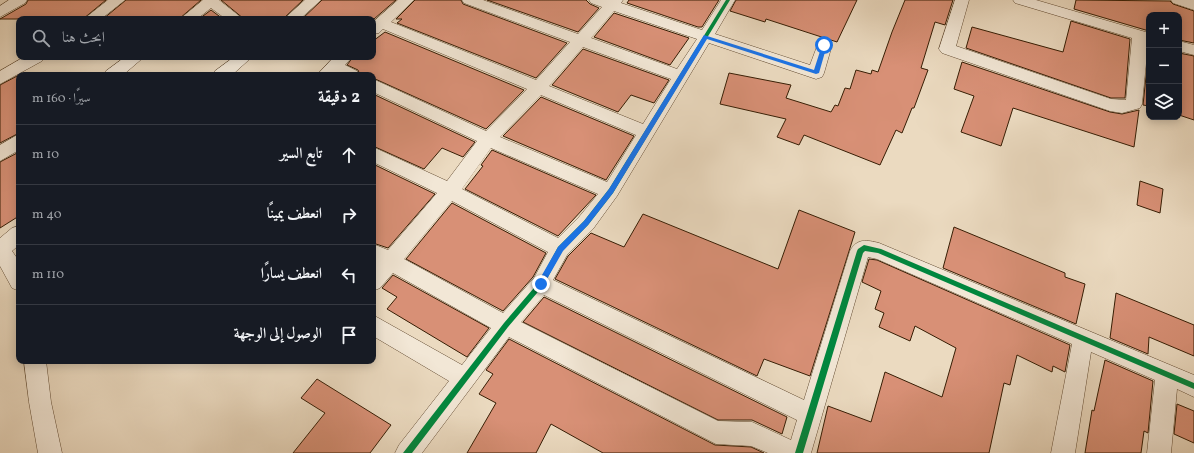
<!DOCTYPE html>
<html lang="ar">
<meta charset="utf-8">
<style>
body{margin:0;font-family:Vollkorn,Amiri,serif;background:#20242c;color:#f1f3f6;direction:rtl}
.controls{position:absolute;right:12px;top:12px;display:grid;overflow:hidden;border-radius:8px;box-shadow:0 2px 10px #0003}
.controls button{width:36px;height:36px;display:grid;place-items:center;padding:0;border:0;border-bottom:1px solid #363941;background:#171b24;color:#f1f3f6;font:20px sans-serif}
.stop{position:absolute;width:12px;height:12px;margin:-9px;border:3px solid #1a73e8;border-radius:50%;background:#fff}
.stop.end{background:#1a73e8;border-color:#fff;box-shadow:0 1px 4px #0008}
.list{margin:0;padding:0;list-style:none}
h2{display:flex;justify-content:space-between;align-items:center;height:52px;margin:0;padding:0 16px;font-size:17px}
h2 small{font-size:13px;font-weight:400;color:#9ea1a6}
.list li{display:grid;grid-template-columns:26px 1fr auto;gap:12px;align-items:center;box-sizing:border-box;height:60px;padding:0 16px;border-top:1px solid #363941}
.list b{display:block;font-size:15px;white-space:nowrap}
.list em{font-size:13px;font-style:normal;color:#9ea1a6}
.icon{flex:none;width:22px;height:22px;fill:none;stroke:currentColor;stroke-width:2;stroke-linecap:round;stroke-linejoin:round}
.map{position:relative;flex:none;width:1194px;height:453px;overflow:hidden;direction:ltr}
.search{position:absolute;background:#171b24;box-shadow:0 2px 10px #0003;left:16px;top:16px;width:360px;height:44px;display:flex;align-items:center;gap:10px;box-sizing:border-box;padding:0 14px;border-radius:8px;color:#9ea1a6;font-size:15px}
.panel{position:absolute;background:#171b24;box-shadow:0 2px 10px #0003;left:16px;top:72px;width:360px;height:292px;border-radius:8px;direction:rtl}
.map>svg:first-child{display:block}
</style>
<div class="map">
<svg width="1194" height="453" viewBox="0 0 1194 453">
<rect width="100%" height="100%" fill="#ebdac0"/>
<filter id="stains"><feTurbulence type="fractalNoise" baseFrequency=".005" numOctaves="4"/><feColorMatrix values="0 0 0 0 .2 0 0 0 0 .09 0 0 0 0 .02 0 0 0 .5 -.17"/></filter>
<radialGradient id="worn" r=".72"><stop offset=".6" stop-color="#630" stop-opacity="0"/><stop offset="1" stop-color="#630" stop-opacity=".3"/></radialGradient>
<!-- building -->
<path fill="#d89076" stroke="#361d04" d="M28 0H106L83 19H0L26 4Z
M126 0H201L179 19H103Z
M221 0H303L283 19H244Z
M322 0H396L374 19H302Z
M415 0H461L463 4 567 43 536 78 397 23 402 19H396Z
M487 0H586L590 4 599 8 578 32Z
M629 0H719L702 27H698L627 3Z
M736 0H857L837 42 766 19 765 22 730 11Z
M905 0H953L945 25 935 22 921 68 928 70 914 108H912L902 133 896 130 880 165 804 135 799 145 777 137 786 119 720 104 729 73 791 85 786 98 831 112 835 105 838 106 845 88 850 89 856 70 871 74 872 70 878 72 892 32Z
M1076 0 1170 1 1173 4 1194 11V43L1179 40V15H1149V31L1074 9Z
M211 10 223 19H199Z
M614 13 689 38 670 65 594 37Z
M1071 21 1130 39 1125 98H1111L966 48 972 27 1063 52Z
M385 32 524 90 486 129 373 78V75H360L358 70 347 65 353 57H373V41Z
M1149 48V106L1143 105Z
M583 49 669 80 654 103 631 95 618 112 552 85Z
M1179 53 1194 56V120L1179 115Z
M962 62 1110 112 1122 114 1139 110 1134 147 1013 108 1001 146 961 132 974 96 954 89Z
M19 75V133L0 143V85Z
M373 94 475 142 463 157 442 148 424 169 373 146Z
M541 97 634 136 606 180 503 136Z
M492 150 596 195 558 236 465 189 483 166 481 165Z
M19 152V216L0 228V162Z
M373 164 435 194 388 248 373 243Z
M1140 181 1163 189 1160 213 1137 205Z
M452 203 546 253 533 277 503 311 406 259Z
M799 210 855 232 810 376 764 359 757 376 555 279 568 256 591 233 624 247 643 214 778 269Z
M954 227 1065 273V277L1085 284 1076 324 943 268Z
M869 259 877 260 1070 345 1065 372 1053 366 1052 372 1017 355 1010 385 1004 383 989 453H817L828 406 871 422 885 372 942 397 956 348 915 326 910 341 879 327 884 313 875 309 881 291 862 282Z
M393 275 489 328 467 357 387 309 397 297 382 288Z
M1116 293 1194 325V356L1149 337 1148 354 1110 338Z
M544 297 787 417 782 434 752 420H718L523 322Z
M509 339 715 445 751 447 764 453H603L551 424 536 453H467L496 403 479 394 493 374 486 370Z
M1105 360 1153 381 1148 433 1144 431 1141 453H1085L1092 410 1094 411Z
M317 379 391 425 370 453H293L325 413 301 398Z
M1177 404 1194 411V443L1174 434Z"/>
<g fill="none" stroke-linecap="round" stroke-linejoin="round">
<!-- street casing -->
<g stroke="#634c33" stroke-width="1">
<path id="street" d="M9 0H27L25 3 0 17V6Z
M108 0H125L101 19H84Z
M203 0H219L243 19H226L211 8 197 19H180Z
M305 0H321L300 19H284Z
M398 0H414L391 22 536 80 570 42 464 3 462 0H483L578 34 602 7 591 3 589 0H623L621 3 702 30 721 0H735L715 34 810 65 819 41 824 40 829 41 832 45 824 73 822 77 816 79 709 43 617 196 593 229 567 255 553 280 804 400 850 251C857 238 867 240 879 243L1194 375V397L1177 389 1171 453H1147L1155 380 1091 352 1075 453H1051L1072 344 877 259 868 257 811 453H768L751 446 716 444 509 337 422 453H395L399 445 449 381 373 336V315L462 365 491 328 393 273 380 288 373 291V268L376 264 373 262V244L388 250 437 193 373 162V147L447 181 477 141 373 92V79L486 131 527 89 383 29 379 33 373 34V22ZM614 11 697 39 677 69 591 38ZM583 47 671 79 643 124 549 86ZM541 95 636 135 607 182 500 137ZM491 148 598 194 579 217 558 238 462 189ZM452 201 548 252 534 278 503 313 404 259ZM544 295 797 420 791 440 752 422 718 421 521 322Z
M955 0H969L956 46 1111 99 1126 100 1132 38 1015 3 1013 0H1036L1149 33 1142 104 1140 108 1122 113 1110 111 942 53 939 49Z
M1171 0H1194V10L1173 3Z
M1179 41 1194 45V55L1179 51Z
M24 57H44L42 61 0 84V71Z
M125 57H144L123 75H104L106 71Z
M234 57H252L232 75H213L215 71Z
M334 57H352L345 65 357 71 359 75H317Z
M19 134V150L0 161V145Z
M19 226V245L12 251 19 261V291L12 288 0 266V238L12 228Z
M24 361H46L51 402 62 453H38L29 402Z"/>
</g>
<!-- street -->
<use href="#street" fill="#f2e7d6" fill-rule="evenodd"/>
<!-- cycleway casing -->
<g stroke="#f2e7d6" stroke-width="2">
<path id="cycleway" d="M726 0H730L613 193 588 225 562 251 543 286 508 327 412 453H403L504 323 539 282 558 247 584 221 609 189Z
M864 245 881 249 1194 383V389L878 253 865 251 863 253 803 453H795L857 251 858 249Z"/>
</g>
<!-- cycleway -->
<use href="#cycleway" fill="#00873e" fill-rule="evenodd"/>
</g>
<!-- route -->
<path fill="#1a73e8" d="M704 35 814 70 822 45 824 43 827 45 819 73 816 74 707 39 613 193 588 225 563 251 543 286H538V282L558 247 584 221 609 189Z"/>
<rect width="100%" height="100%" filter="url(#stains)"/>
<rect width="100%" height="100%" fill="url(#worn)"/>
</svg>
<div class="controls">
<button>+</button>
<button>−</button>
<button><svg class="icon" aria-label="layers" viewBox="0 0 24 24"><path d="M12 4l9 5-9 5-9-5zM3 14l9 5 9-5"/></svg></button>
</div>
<div class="stop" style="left:824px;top:45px"></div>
<div class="stop end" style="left:541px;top:284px"></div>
<div class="search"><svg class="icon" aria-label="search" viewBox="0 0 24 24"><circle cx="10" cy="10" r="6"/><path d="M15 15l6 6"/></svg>ابحث هنا</div>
<section class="panel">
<h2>2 دقيقة<small>سيرًا · 160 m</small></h2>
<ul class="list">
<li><svg class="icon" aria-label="ahead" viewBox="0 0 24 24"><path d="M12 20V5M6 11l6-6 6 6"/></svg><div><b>تابع السير</b></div><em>10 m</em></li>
<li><svg class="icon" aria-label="right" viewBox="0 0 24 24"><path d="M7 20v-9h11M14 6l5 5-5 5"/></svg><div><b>انعطف يمينًا</b></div><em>40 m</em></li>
<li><svg class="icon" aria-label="left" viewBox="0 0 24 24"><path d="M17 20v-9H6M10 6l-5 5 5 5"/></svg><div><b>انعطف يسارًا</b></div><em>110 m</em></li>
<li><svg class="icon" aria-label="arrive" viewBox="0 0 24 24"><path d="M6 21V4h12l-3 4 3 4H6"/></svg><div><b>الوصول إلى الوجهة</b></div></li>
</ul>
</section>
</div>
